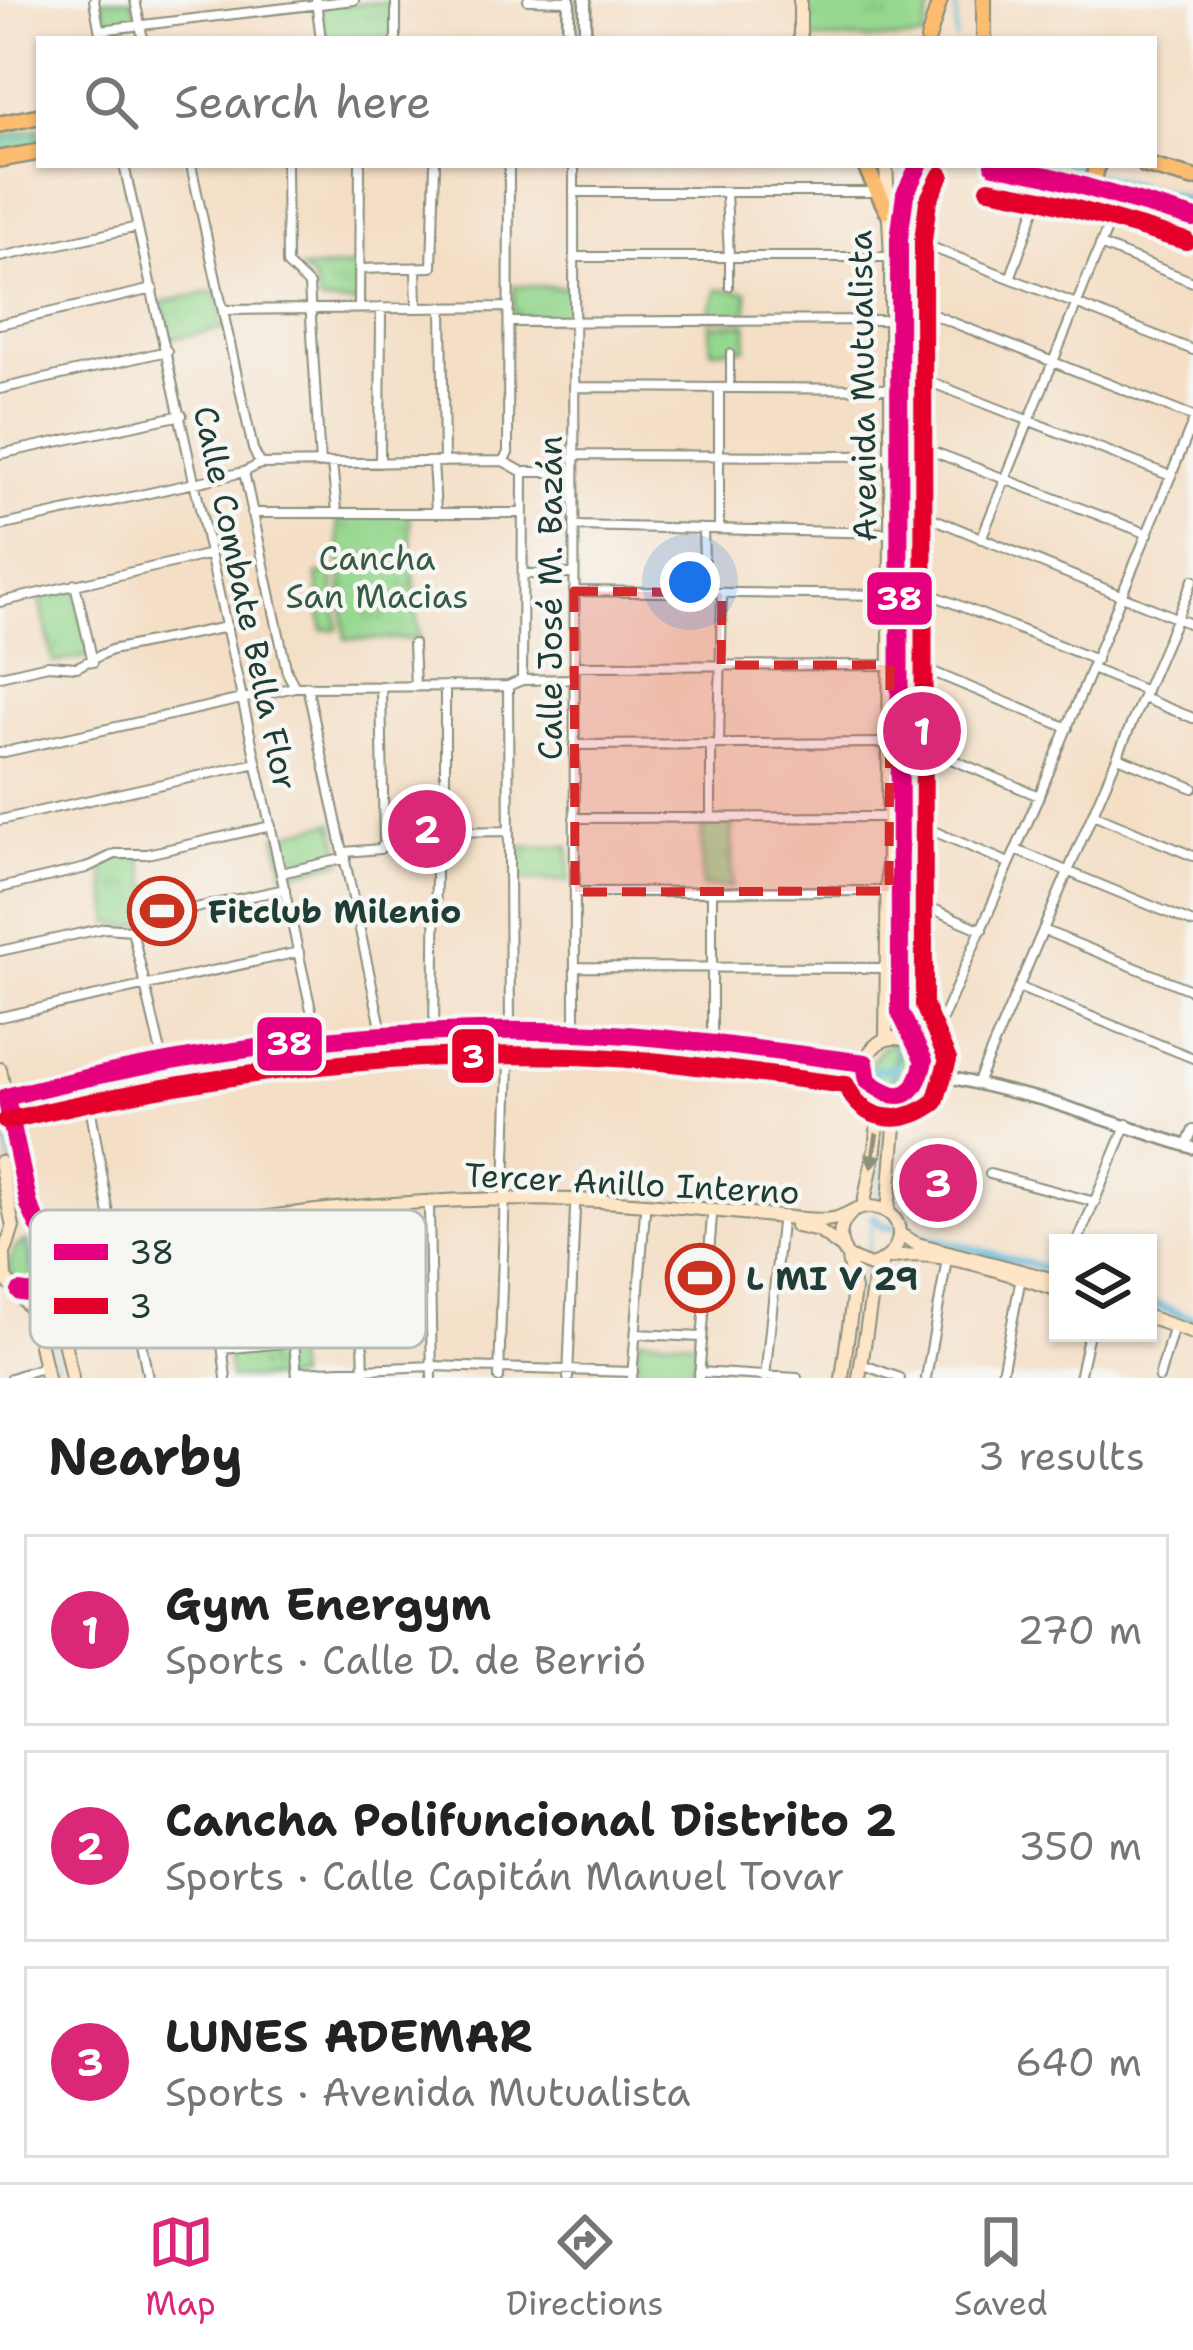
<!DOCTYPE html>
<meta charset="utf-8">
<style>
body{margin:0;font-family:"Shantell Sans",sans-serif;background:#f6f6f6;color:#222}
.controls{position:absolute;right:36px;bottom:36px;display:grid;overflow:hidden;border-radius:0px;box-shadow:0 3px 9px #0004}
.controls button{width:108px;height:108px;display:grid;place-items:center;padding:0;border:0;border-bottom:3px solid #e0e0e0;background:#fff;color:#222;font:60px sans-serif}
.you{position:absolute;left:690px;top:582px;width:42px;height:42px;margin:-30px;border:9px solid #fff;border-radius:50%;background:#1a73e8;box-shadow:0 0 0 18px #1a73e833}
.badge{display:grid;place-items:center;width:78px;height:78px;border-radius:50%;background:#db2777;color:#fff;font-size:39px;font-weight:700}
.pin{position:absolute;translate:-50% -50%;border:6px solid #fff;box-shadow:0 3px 12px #0006}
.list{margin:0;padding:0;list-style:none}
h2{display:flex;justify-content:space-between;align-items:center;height:156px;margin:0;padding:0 48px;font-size:51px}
h2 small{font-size:39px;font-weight:400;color:#767676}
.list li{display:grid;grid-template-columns:78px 1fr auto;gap:36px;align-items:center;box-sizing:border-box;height:192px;margin:0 24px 24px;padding:0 24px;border:3px solid #e0e0e0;border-radius:0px}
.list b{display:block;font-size:45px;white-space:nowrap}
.list p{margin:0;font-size:39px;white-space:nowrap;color:#767676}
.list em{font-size:39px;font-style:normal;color:#767676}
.icon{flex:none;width:66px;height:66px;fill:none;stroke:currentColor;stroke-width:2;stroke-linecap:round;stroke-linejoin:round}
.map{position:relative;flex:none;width:1193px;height:1378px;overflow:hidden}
.search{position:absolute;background:#fff;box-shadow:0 3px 9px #0004;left:36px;right:36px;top:36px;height:132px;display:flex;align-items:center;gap:30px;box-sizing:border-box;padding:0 42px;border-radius:0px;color:#767676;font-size:45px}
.sheet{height:804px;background:#fff}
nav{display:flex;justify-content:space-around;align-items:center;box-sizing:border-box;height:168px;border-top:3px solid #e0e0e0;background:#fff;font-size:33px;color:#767676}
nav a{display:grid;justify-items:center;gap:6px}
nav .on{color:#db2777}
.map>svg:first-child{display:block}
</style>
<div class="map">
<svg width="1193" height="1378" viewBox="0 0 1193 1378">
<defs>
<pattern id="park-tufts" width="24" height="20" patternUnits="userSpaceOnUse" patternTransform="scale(3)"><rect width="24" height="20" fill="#95d78e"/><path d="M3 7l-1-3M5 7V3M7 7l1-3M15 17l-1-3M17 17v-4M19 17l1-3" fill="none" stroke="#80b97b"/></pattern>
</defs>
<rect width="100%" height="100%" fill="#f6f6f2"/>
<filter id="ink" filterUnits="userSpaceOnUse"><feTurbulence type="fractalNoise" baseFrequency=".00833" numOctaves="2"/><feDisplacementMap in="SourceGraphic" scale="24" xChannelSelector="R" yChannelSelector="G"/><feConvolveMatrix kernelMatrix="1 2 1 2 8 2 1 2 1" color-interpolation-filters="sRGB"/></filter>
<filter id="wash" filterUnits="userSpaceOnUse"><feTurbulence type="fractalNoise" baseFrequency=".004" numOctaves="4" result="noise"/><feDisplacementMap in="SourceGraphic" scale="48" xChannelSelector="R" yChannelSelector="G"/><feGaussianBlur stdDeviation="2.7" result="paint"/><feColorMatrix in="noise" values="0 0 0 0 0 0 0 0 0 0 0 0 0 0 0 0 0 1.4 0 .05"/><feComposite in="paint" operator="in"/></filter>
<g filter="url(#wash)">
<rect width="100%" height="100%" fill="#f4dec5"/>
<!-- grass -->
<path fill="#95d78e" stroke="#5a8a61" stroke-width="3" d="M333 572 338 629 322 630 317 574Z
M901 1042 913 1051 919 1069 911 1086 893 1092Z
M896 1043 890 1092 875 1080 871 1063 882 1047Z
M25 1240 37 1290C7 1284 0 1258 25 1240Z"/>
<!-- park -->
<path fill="url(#park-tufts)" stroke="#5a8a61" stroke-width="3" d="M101 0H132L137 19 108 26Z
M805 0H932L923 39H805Z
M393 2V39H325L320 5Z
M39 128V145L0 152V136Z
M358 266 356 304 320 302 313 279 301 269Z
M514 286 571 287 570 319H514Z
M717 289 747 292V318L707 319Z
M217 291 225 328 170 339 162 302Z
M747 324 746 348 711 350 710 325Z
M409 514 419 639H345L337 516Z
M76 589 91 656 53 663 40 598Z
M439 812 440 845 389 847 388 814Z
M702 821H732V887H702Z
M334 822 343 861 285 875 276 836Z
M569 846V881L516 880V847Z
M119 856 141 857 154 911 147 923 128 927 111 923 103 865Z
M638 1338 697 1341 694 1378H636Z
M292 1344 296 1378H230L227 1352Z"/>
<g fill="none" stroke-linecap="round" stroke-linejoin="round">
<!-- stream -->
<path stroke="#58b6d6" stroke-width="3" d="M956 39V0
M0 143 39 135
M907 659V656
M907 737V670
M907 816V749
M906 825V895
M906 1011V906
M892 1088 898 1043
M0 1114 25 1228
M876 1201 890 1104
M28 1241 38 1286
M867 1259 874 1215
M42 1301 60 1378
M851 1378 866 1269"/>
<!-- canal -->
<path stroke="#58b6d6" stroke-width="8" d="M1065 165 1089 172
M1099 176 1193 201
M873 1070 895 1068
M873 1217 882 1226 894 1227
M902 1230 1058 1272
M1148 1302 1182 1315
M1189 1317 1193 1319"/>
</g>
</g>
<g filter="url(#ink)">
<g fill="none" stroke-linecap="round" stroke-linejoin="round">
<!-- pedestrian casing -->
<g stroke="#8a8e7c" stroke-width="10">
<path id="pedestrian" d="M729 257V287
M730 353V388"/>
</g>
<!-- minor casing -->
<g stroke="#8a8e7c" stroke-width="12">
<path id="minor" d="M94 0 101 39
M135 0 143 39
M528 0 569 1
M316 1 321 39
M100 30 354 0
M396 39V0
M124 165 318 1041
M191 165 253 449 260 464
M286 165 287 264 309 285 320 464
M574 165 575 1032
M574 192H878
M726 192 729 257
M899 239 913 240 1193 350
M1100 245 1193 282
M0 257 138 227
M574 257H890
M359 269 432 267 435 165
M416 270 417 307
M1011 276 1051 165
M359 307 360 165
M442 307 444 462
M899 309 916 308 1193 417
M224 310 509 307
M509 322 890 320
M0 324 153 289
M899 377 912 375 1171 476
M574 387 890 389
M719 388V529
M0 389 167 351
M901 444 916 445 1148 534
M0 454 182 415
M574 455 890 456
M503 461 508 453 509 165
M433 462 436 512
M380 463 381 308
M332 464 337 511
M901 511H915L1193 625
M252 513H523
M0 526 244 472
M574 526 890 533
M703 529 705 593
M981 539 1120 197
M525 574H574
M75 584 93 662
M901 588 920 590 1096 660
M574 591 890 595
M0 602 211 554
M413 644 415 686
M901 665H916L1068 728
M574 666 890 665
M1092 669 1146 691
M0 676 48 665 77 667 111 650 227 627
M522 680 523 472
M307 686 383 1036
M295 687 287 672 244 472 260 464 503 461 523 472H574
M1143 698 1193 718
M899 743H913L1039 796
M711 744V817
M719 744 722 593
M574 745 889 743
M0 753 295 687 508 686 522 680 574 679
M1118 757 1193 788
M1093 814 1193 856
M574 818 889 817
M0 820 257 763
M899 821 912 822 1009 863
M445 832 509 831
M1016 850 1193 923
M345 852 380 849 384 844 381 686
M281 873 346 858
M0 888 86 868 115 854H147L271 826
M712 891V1043
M575 892 889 891
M899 901 912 900 982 930
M132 930 163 1061
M1043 930 1193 991
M0 951 105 928 132 930 167 914 285 889
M575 967 888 968
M1018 987 1193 1058
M0 1017 299 952
M434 1033 436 870 445 841V686
M924 1061 1039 796 1193 422
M85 1077 114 1243
M977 1084 1193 580
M1186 1146 1193 1130
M990 1174 1095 1202
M429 1208 432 1378
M360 1213 364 1378
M285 1221 297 1378
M209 1232 226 1378
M1077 1243 1127 1124
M123 1248 148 1378
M636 1334 702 1337
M223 1349 294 1342
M861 1364 900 1378
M297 1372 432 1366 633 1372
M699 1372 797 1378
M11 1378 44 1367
M499 1378 510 1032 508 686
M568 1378 575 1208
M632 1378 645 1211
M699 1378 712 1216
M765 1378 781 1223
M926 1378 947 1259
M1001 1378 1021 1278
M1079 1378 1089 1333
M1159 1378 1173 1329"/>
</g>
<!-- tertiary casing -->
<g stroke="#8a8e7c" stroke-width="15">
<path id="tertiary" d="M568 39 569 0
M585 39V0
M924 1071 1044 1100 1193 1148
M0 1098C186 1049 381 1026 573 1032 671 1035 768 1052 865 1063"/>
</g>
<!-- secondary casing -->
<g stroke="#8a8e7c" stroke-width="16">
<path id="secondary" d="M800 0V39
M886 165 891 257V533L886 1039
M866 1067a29 29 0 1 1 58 0a29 29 0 1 1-58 0Z
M912 1043 900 1012 899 239 905 194 919 165
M0 1069C10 1117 19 1167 33 1215 39 1233 60 1241 63 1260 66 1286 42 1298 20 1292
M0 1162 13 1227 6 1249
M863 1207 875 1149 881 1093
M888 1212 895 1126 905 1095
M796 1226 819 1231 841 1247
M899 1234 917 1244 1051 1279
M52 1241C60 1245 67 1249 77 1250 94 1251 113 1242 130 1239 169 1231 208 1225 247 1220 356 1204 464 1197 574 1200 647 1202 719 1211 792 1218 806 1219 822 1222 837 1218 849 1214 858 1206 871 1207 910 1210 907 1257 870 1266L848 1257C836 1240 838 1225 853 1211
M4 1254 5 1278 33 1312 47 1378
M890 1258C937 1246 1012 1275 1058 1290
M62 1274 76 1261 96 1254
M60 1279 56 1305 72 1378
M1148 1317 1193 1333
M842 1378 854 1290 848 1258
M859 1378 874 1281 882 1263"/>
</g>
<!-- primary casing -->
<g stroke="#8a8e7c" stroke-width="18">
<path id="primary" d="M984 0V39
M928 39 940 0"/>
</g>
<!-- trunk casing -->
<g stroke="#8a8e7c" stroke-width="20">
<path id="trunk" d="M0 124 39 116
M0 159 39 152
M865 165 887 210
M994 165 1048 176 1193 218
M1145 165 1193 178
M909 186 939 165
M1092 188 1097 165"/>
</g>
<!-- pedestrian -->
<use href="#pedestrian" stroke="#fff" stroke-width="6"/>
<!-- minor -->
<use href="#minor" stroke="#fff" stroke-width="8"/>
<!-- tertiary -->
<use href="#tertiary" stroke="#fff" stroke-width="10"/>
<!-- secondary -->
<use href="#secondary" stroke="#fee5c5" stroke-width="12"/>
<!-- primary -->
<use href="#primary" stroke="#fcbd6f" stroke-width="14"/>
<!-- trunk -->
<use href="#trunk" stroke="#fcbd6f" stroke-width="15"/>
<!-- bus-1 casing -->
<g stroke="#f6f6f2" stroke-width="27">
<path id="bus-1" d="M994 165 1048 176 1193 218
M20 1292C45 1297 63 1286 63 1259L38 1225 29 1205 6 1097C193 1049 382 1025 575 1032 672 1036 769 1051 865 1063L868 1081C900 1104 914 1100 924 1061L900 1012 899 239 905 194 919 165"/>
</g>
<!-- bus-2 casing -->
<g stroke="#f6f6f2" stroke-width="27">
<path id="bus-2" d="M989 189 1042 199 1186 241
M6 1121C192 1076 382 1050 574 1056 665 1059 755 1074 846 1085 864 1124 903 1126 935 1102L948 1060 924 1006 923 241 928 201 941 175"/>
</g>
<!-- bus-1 -->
<use href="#bus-1" stroke="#e5007d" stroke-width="18"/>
<!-- bus-2 -->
<use href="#bus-2" stroke="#e4002b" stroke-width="18"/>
</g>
<!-- one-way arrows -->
<defs><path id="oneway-solid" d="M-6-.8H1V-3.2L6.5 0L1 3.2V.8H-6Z" transform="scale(3)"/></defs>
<use fill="#8e917c" href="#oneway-solid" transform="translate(874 1151) rotate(99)"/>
</g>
<!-- marked area -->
<path fill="#d62828" fill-opacity="0.2" stroke="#d62828" stroke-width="9" stroke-dasharray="24 15" stroke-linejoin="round" d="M574 591 722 593 721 665H890L889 891 575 892Z"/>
<!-- icons -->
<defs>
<g id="stadium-ring" transform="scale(3.45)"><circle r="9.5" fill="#f6f6f2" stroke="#c8321e" stroke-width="1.5"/><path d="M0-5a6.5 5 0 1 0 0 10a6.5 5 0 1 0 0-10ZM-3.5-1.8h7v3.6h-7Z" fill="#c8321e"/></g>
</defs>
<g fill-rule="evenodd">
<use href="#stadium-ring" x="162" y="911"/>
<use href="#stadium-ring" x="700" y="1278"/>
</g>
<g text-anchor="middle" stroke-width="9" stroke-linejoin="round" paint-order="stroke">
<!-- street labels -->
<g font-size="33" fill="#1f3d34" stroke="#f6f6f2">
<text transform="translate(862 386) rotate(-91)" y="12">Avenida Mutualista</text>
<text transform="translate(246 598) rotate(78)" y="12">Calle Combate Bella Flor</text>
<text transform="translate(550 598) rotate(-90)" y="12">Calle José M. Bazán</text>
<text transform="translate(632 1183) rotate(3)" y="12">Tercer Anillo Interno</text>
</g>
<!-- park labels -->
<g font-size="33" fill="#375c46" stroke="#f6f6f2">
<text x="377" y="570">Cancha<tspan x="377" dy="38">San Macias</tspan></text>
</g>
<!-- poi labels -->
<g font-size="33" font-weight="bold" fill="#1f3d34" stroke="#f6f6f2" text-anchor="start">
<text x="208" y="923">Fitclub Milenio</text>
<text x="746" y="1290">L MI V 29</text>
</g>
</g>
<!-- legend -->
<rect x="30" y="1210" width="396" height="138" rx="18" fill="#f6f6f2" stroke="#b6beb9" stroke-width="3"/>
<rect x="54" y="1244" width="54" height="16" fill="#e5007d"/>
<rect x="54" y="1298" width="54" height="16" fill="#e4002b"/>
<g font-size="33" fill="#1f3d34">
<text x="129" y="1264">38</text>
<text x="129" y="1318">3</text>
</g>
<g stroke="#f6f6f2" stroke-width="4.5">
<rect x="865" y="570" width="69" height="57" rx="12" fill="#e5007d"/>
<rect x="255" y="1015" width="69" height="58" rx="12" fill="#e5007d"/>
<rect x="450" y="1027" width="46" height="58" rx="12" fill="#e4002b"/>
</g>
<g font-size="33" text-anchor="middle" font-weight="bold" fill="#fff">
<text x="899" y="610">38</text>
<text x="289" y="1055">38</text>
<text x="473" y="1068">3</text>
</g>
</svg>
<div class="controls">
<button><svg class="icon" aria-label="layers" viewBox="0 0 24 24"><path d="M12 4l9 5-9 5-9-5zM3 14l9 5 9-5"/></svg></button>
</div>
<div class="you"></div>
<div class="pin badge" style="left:922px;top:731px">1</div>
<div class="pin badge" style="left:427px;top:829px">2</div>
<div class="pin badge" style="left:938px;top:1183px">3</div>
<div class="search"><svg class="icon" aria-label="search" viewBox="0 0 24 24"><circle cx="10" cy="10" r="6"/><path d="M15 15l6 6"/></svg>Search here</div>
</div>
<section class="sheet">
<h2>Nearby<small>3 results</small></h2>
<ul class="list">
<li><span class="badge">1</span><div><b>Gym Energym</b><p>Sports · Calle D. de Berrió</p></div><em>270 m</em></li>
<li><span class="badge">2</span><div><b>Cancha Polifuncional Distrito 2</b><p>Sports · Calle Capitán Manuel Tovar</p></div><em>350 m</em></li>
<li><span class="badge">3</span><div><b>LUNES ADEMAR</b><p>Sports · Avenida Mutualista</p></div><em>640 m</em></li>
</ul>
</section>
<nav>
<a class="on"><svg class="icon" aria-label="map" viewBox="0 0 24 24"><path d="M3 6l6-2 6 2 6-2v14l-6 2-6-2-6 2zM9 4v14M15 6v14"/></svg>Map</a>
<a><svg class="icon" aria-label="directions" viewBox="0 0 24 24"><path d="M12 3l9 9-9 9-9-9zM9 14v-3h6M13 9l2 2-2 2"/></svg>Directions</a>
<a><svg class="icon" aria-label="saved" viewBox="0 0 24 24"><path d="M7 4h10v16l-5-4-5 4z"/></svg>Saved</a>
</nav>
